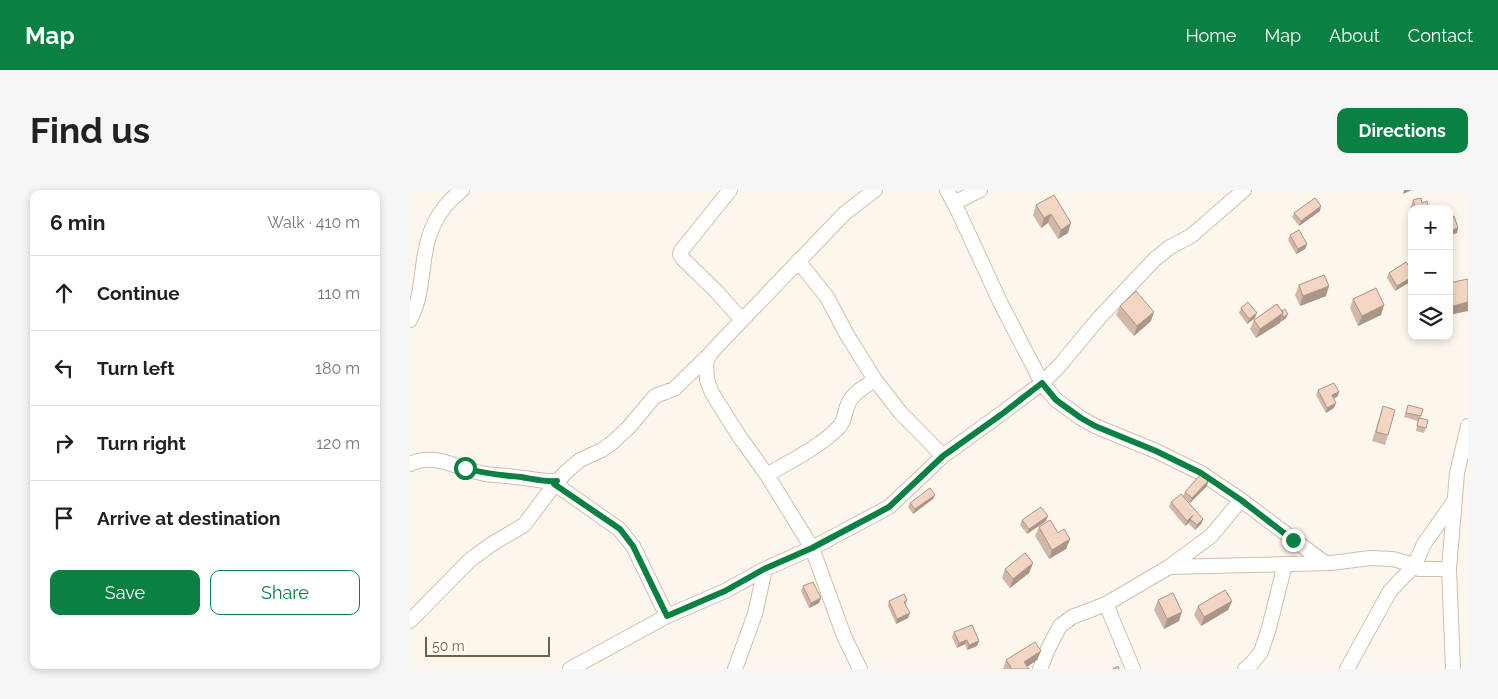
<!DOCTYPE html>
<meta charset="utf-8">
<style>
body{margin:0;font-family:Raleway,sans-serif;background:#f6f6f6;color:#202124}
.controls{position:absolute;right:15px;top:15px;display:grid;overflow:hidden;border-radius:10px;box-shadow:0 2px 8px #0003}
.controls button{width:45px;height:45px;display:grid;place-items:center;padding:0;border:0;border-bottom:1px solid #e0e0e0;background:#fff;color:#202124;font:25px sans-serif}
.scale{position:absolute;left:15px;bottom:12px;width:125px;box-sizing:border-box;padding-left:5px;border:2px solid #7a5c4d;border-top:0;font-size:14px;line-height:18px;white-space:nowrap;color:#7a5c4d;-webkit-text-stroke:4px #fffaf3;paint-order:stroke}
.stop{position:absolute;width:15px;height:15px;margin:-11px;border:4px solid #0b8043;border-radius:50%;background:#fff}
.stop.end{background:#0b8043;border-color:#fff;box-shadow:0 1px 5px #0008}
.list{margin:0;padding:0;list-style:none}
h2{display:flex;justify-content:space-between;align-items:center;height:65px;margin:0;padding:0 20px;font-size:21px}
h2 small{font-size:16px;font-weight:400;color:#757577}
.list li{display:grid;grid-template-columns:32px 1fr auto;gap:15px;align-items:center;box-sizing:border-box;height:75px;padding:0 20px;border-top:1px solid #e0e0e0}
.list b{display:block;font-size:19px;white-space:nowrap}
.list em{font-size:16px;font-style:normal;color:#757577}
.actions{display:flex;gap:10px;padding:15px 20px}
.actions a{flex:1;padding:11px 0;border:1px solid #0b8043;border-radius:10px;text-align:center;font-size:18px;color:#0b8043}
.actions .main{background:#0b8043;color:#fff}
.icon{flex:none;width:28px;height:28px;fill:none;stroke:currentColor;stroke-width:2;stroke-linecap:round;stroke-linejoin:round}
.map{position:relative;flex:none;width:1058px;height:479px;overflow:hidden;border-radius:10px}
header{display:flex;align-items:center;gap:30px;box-sizing:border-box;height:70px;padding:0 25px;background:#0b8043;color:#fff}
header strong{font-size:24px}
nav{display:flex;gap:28px;margin-inline-start:auto;font-size:18px}
.intro{display:flex;align-items:center;justify-content:space-between;box-sizing:border-box;height:120px;padding:0 30px}
h1{margin:0;font-size:35px}
.button{padding:12px 22px;border-radius:10px;background:#0b8043;color:#fff;font-size:18px;font-weight:700}
main{display:flex;gap:30px;padding:0 30px}
aside{flex:1;background:#fff;border-radius:10px;box-shadow:0 2px 8px #0003}
.map>svg:first-child{display:block}
</style>
<header>
<strong>Map</strong>
<nav><a>Home</a><a>Map</a><a>About</a><a>Contact</a></nav>
</header>
<div class="intro"><h1>Find us</h1><a class="button">Directions</a></div>
<main>
<aside>
<h2>6 min<small>Walk · 410 m</small></h2>
<ul class="list">
<li><svg class="icon" aria-label="ahead" viewBox="0 0 24 24"><path d="M12 20V5M6 11l6-6 6 6"/></svg><div><b>Continue</b></div><em>110 m</em></li>
<li><svg class="icon" aria-label="left" viewBox="0 0 24 24"><path d="M17 20v-9H6M10 6l-5 5 5 5"/></svg><div><b>Turn left</b></div><em>180 m</em></li>
<li><svg class="icon" aria-label="right" viewBox="0 0 24 24"><path d="M7 20v-9h11M14 6l5 5-5 5"/></svg><div><b>Turn right</b></div><em>120 m</em></li>
<li><svg class="icon" aria-label="arrive" viewBox="0 0 24 24"><path d="M6 21V4h12l-3 4 3 4H6"/></svg><div><b>Arrive at destination</b></div></li>
</ul>
<div class="actions"><a class="main">Save</a><a>Share</a></div>
</aside>
<div class="map">
<svg width="1058" height="479" viewBox="0 0 1058 479">
<rect width="100%" height="100%" fill="#fdf6ec"/>
<g fill="none" stroke-linecap="round" stroke-linejoin="round">
<!-- minor casing -->
<g stroke="#d1beb0" stroke-width="16">
<path id="minor" d="M320 0 271 61 270 64 272 68 307 102 332 130
M537 0 549 23 591 114 632 193 646 210 671 228 685 236 746 261 791 283 831 310 915 373
M544 13 570 0
M388 71 417 107 437 145 465 190 490 222 533 266
M0 130C10 111 11 91 14 70 18 40 28 19 52 0
M0 274C24 262 46 278 71 283 82 286 94 285 105 287 119 288 133 292 147 291
M357 285C380 271 410 257 429 237 436 230 434 221 439 212 444 202 456 196 465 190
M145 294 209 339 223 356 257 426
M759 377 921 373 960 368 983 369 997 373 1009 379H1039
M696 414 723 479
M0 431 60 370 82 354 114 335 145 294 156 282 170 270 192 260 202 253 219 237 245 206 264 199 300 164
M160 479 257 426 315 401 355 379 402 358 479 317 533 266 592 223 632 193 650 175 689 128 745 69 760 57 781 46 834 0
M325 479 345 424 355 379
M450 479 434 446 402 358 357 285 329 246 302 203 297 190 296 172 300 164 310 153 435 23 465 0
M630 479 638 459 650 436 662 427 696 414 759 377 801 346 831 310
M835 479 842 473 851 462 859 438 875 374
M937 479 980 401 1004 376 1014 354 1045 310
M1043 479 1039 379 1047 283 1058 236"/>
</g>
<!-- minor -->
<use href="#minor" stroke="#fff" stroke-width="14"/>
</g>
<!-- wall -->
<path fill="#d1b7a8" d="M644 5 658 43 648 49 638 33 631 38 623 25 626 15Z
M1003 10 1012 13 1019 19H1002V26L1000 19Z
M910 21 889 36 882 27 884 23Z
M880 45 897 54 895 59 886 64 878 50Z
M996 72 985 101 977 88 979 83Z
M889 95 916 106 890 116 885 105Z
M943 109 974 115 971 125 948 136 940 118Z
M867 114 876 128 871 132V131L870 133 846 148 840 139 844 130Z
M710 116 741 131 724 146 706 125Z
M831 118 845 128 837 134 829 123Z
M908 200 929 202 927 207 923 208 924 218 916 223 906 205Z
M998 215 1013 219 1010 229 1016 238 1014 243 1006 241 1008 231 994 227Z
M973 216 978 245 975 255 962 251Z
M798 291 797 296 780 313 773 306 775 302Z
M525 305 523 309 503 324 498 317 500 313Z
M761 312 793 329 791 334 785 340 779 334 780 332 775 336 759 317Z
M612 330 636 331 617 344 610 335Z
M629 337 648 343 660 349 656 359 639 369 625 346Z
M623 373 619 383 600 398 592 388 595 379Z
M393 396 411 408 409 413 399 418 391 401Z
M497 410 496 415 498 428 486 434 478 416 479 411Z
M748 410 769 431 754 439 744 420Z
M822 411 818 420 791 436 784 425 788 416Z
M544 442 569 451 567 456 557 460 555 454 547 458 542 447Z
M631 461 627 470 617 477 619 479H593L596 470Z"/>
<!-- shaded-wall -->
<path fill="#aa9588" d="M994 0H1002L993 4Z
M911 16 910 21 889 36 891 31Z
M641 24 638 33 631 38 634 28Z
M661 33 658 43 648 49 651 40Z
M1048 38 1047 43 1039 46V41Z
M897 54 895 59 886 64 888 59Z
M1002 87V91L985 101 987 96Z
M919 96 916 106 890 116 893 106Z
M1058 112V121L1039 125V117Z
M974 115 971 125 948 136 952 126Z
M744 122 741 131 724 146 727 136Z
M847 123 845 128 837 134 839 129Z
M873 123 870 133 846 148 850 139Z
M878 124 876 128 871 132 873 127Z
M929 202 927 207 920 210 922 205Z
M926 213 924 218 916 223 917 218Z
M798 291 797 296 780 313 782 308Z
M525 305 523 309 503 324 505 319Z
M783 325 780 332 775 336 777 331Z
M638 326 636 331 617 344 619 339Z
M793 329 791 334 785 340 787 335Z
M660 349 656 359 639 369 642 360Z
M623 373 619 383 600 398 603 389Z
M411 408 409 413 399 418 401 413Z
M822 411 818 420 791 436 794 427Z
M772 422 769 431 754 439 757 429Z
M500 423 498 428 486 434 487 429Z
M557 450 555 454 547 458 549 453Z
M569 451 567 456 557 460 559 455Z
M631 461 627 470 614 479V472Z"/>
<!-- building -->
<path fill="#f3d5c3" stroke="#aa9588" d="M644 5 661 33 651 40 641 24 634 28 626 15Z
M905 8 911 16 891 31 884 23Z
M1011 8 1012 13 1017 11 1019 19H1006L1003 10Z
M1044 26 1048 38 1039 41V28Z
M889 40 897 54 888 59 880 45Z
M996 72 1002 81V87L987 96 979 83Z
M914 85 919 96 893 106 889 95Z
M1058 89V112L1039 117V93Z
M966 98 974 115 952 126 943 109Z
M726 101 744 122 727 136 710 116Z
M838 112 847 123 839 129 831 118Z
M867 114 873 123 850 139 844 130Z
M875 119 878 124 873 127 872 126 873 123 872 121Z
M924 193 929 202 922 205 926 213 917 218 908 200Z
M998 215 1013 219 1011 226 996 223Z
M973 216 985 220 978 245 966 242Z
M1009 228 1018 230 1016 238 1007 236Z
M791 284 798 291 782 308 775 302Z
M520 298 525 305 505 319 500 313Z
M771 304 793 329 787 335 780 329 783 325 777 331 761 312Z
M631 317 638 326 619 339 612 330Z
M640 330 648 343 654 339 660 349 642 360 629 337Z
M615 363 623 373 603 389 595 379Z
M403 392 411 408 401 413 393 396Z
M815 400 822 411 794 427 788 416Z
M763 403 772 422 757 429 748 410Z
M494 404 497 410 494 412 500 423 487 429 479 411Z
M562 435 569 451 559 455 557 450 549 453 544 442Z
M625 452 631 461 614 472 619 479H602L596 470Z
M708 476 709 479H703Z"/>
<g fill="none" stroke-linecap="round" stroke-linejoin="round">
<!-- route -->
<path stroke="#0b8043" stroke-width="6" d="M55 278C74 284 92 285 111 287 124 289 135 292 147 291L144 294 210 339 223 356 257 426 315 401 354 379 402 358 479 317 533 266 592 224 632 193 646 210 671 228 685 236 746 261 791 283 831 310 883 350"/>
</g>
</svg>
<div class="controls">
<button>+</button>
<button>−</button>
<button><svg class="icon" aria-label="layers" viewBox="0 0 24 24"><path d="M12 4l9 5-9 5-9-5zM3 14l9 5 9-5"/></svg></button>
</div>
<div class="scale">50 m</div>
<div class="stop" style="left:55px;top:278px"></div>
<div class="stop end" style="left:883px;top:350px"></div>
</div>
</main>
